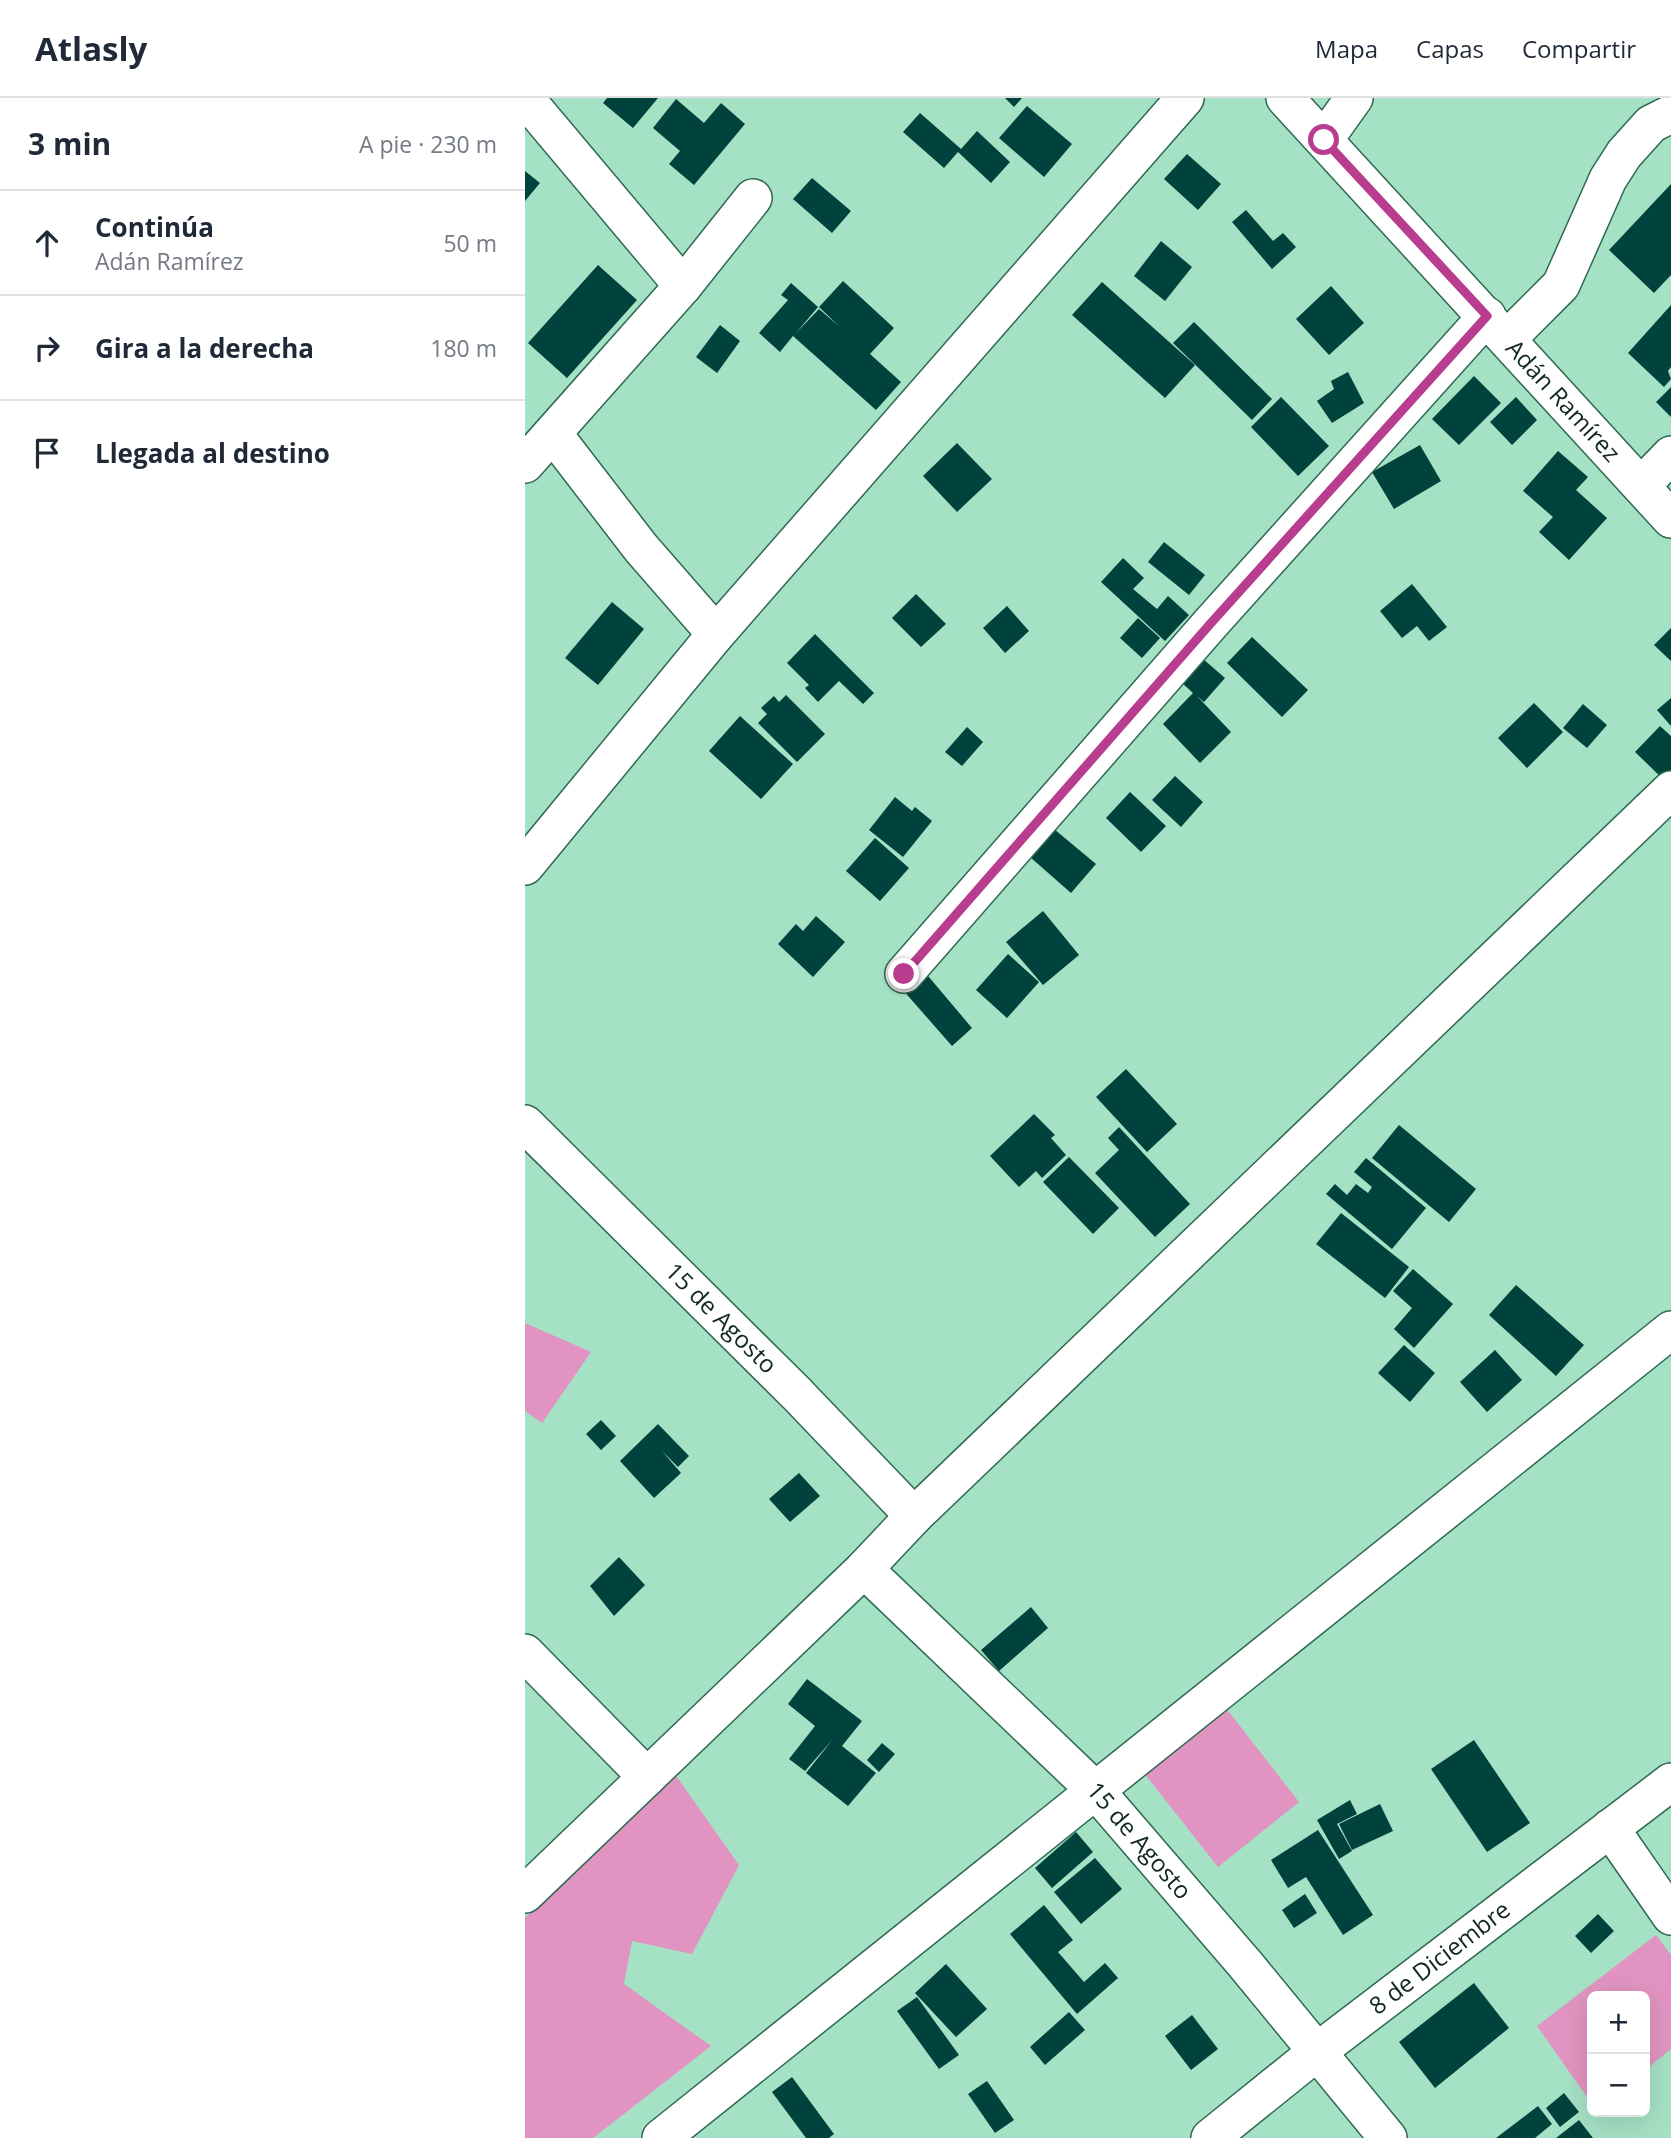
<!DOCTYPE html>
<html lang="es">
<meta charset="utf-8">
<style>
body{margin:0;font-family:"Open Sans",sans-serif;background:#f6f6f7;color:#1f2937}
.controls{position:absolute;right:21px;bottom:21px;display:grid;overflow:hidden;border-radius:10px;box-shadow:0 7px 28px #0002}
.controls button{width:63px;height:63px;display:grid;place-items:center;padding:0;border:0;border-bottom:2px solid #e0e1e3;background:#fff;color:#1f2937;font:35px sans-serif}
.stop{position:absolute;width:21px;height:21px;margin:-16px;border:5px solid #b93d8e;border-radius:50%;background:#fff}
.stop.end{background:#b93d8e;border-color:#fff;box-shadow:0 2px 7px #0008}
.list{margin:0;padding:0;list-style:none}
h2{display:flex;justify-content:space-between;align-items:center;height:91px;margin:0;padding:0 28px;font-size:30px}
h2 small{font-size:23px;font-weight:400;color:#747a83}
.list li{display:grid;grid-template-columns:46px 1fr auto;gap:21px;align-items:center;box-sizing:border-box;height:105px;padding:0 28px;border-top:2px solid #e0e1e3}
.list b{display:block;font-size:26px;white-space:nowrap}
.list p{margin:0;font-size:23px;white-space:nowrap;color:#747a83}
.list em{font-size:23px;font-style:normal;color:#747a83}
.icon{flex:none;width:38px;height:38px;fill:none;stroke:currentColor;stroke-width:2;stroke-linecap:round;stroke-linejoin:round}
.map{position:relative;flex:none;width:1146px;height:2040px;overflow:hidden}
header{display:flex;align-items:center;gap:42px;box-sizing:border-box;height:98px;padding:0 35px;background:#fff;border-bottom:2px solid #e0e1e3}
header strong{font-size:33px}
nav{display:flex;gap:38px;margin-inline-start:auto;font-size:24px}
main{display:flex}
aside{flex:1;background:#fff}
.map>svg:first-child{display:block}
</style>
<header>
<strong>Atlasly</strong>
<nav><a>Mapa</a><a>Capas</a><a>Compartir</a></nav>
</header>
<main>
<aside>
<h2>3 min<small>A pie · 230 m</small></h2>
<ul class="list">
<li><svg class="icon" aria-label="ahead" viewBox="0 0 24 24"><path d="M12 20V5M6 11l6-6 6 6"/></svg><div><b>Continúa</b><p>Adán Ramírez</p></div><em>50 m</em></li>
<li><svg class="icon" aria-label="right" viewBox="0 0 24 24"><path d="M7 20v-9h11M14 6l5 5-5 5"/></svg><div><b>Gira a la derecha</b></div><em>180 m</em></li>
<li><svg class="icon" aria-label="arrive" viewBox="0 0 24 24"><path d="M6 21V4h12l-3 4 3 4H6"/></svg><div><b>Llegada al destino</b></div></li>
</ul>
</aside>
<div class="map">
<svg width="1146" height="2040" viewBox="0 0 1146 2040">
<rect width="100%" height="100%" fill="#a5e1c5"/>
<!-- green -->
<path fill="#e194c1" d="M0 1225 66 1254 17 1325 0 1313Z
M701 1610 774 1704 693 1769 619 1675Z
M147 1672 214 1767 167 1856 107 1843 99 1886 186 1948 68 2040H0V1820Z
M1131 1837 1146 1857V1951L1120 1972V1898H1067V2006L1012 1928Z"/>
<!-- building -->
<path fill="#00423c" d="M82 0H133L108 30 78 5Z
M480 0H497L489 9Z
M151 1 179 25 196 5 220 26 169 87 144 66 155 53 128 30Z
M502 8 547 46 519 79 474 40Z
M395 15 436 51 452 33 485 64 466 85 433 54 419 70 378 34Z
M662 56 696 86 673 112 639 81Z
M0 73 15 85 0 103Z
M287 80 326 113 307 135 268 101Z
M1146 86V177L1129 195 1084 152Z
M721 112 748 143 758 135 771 149 747 171 707 124Z
M636 143 667 169 640 203 609 178Z
M73 167 112 202 42 280 3 245Z
M318 183 369 230 345 256 376 284 351 312 268 238 255 254 234 235 263 202 256 197 266 185 293 209 271 235 294 211 315 229 294 209Z
M577 184 670 267 640 300 547 217Z
M806 188 839 225 804 257 771 221Z
M1146 207V269L1143 273 1146 281 1139 289 1103 255Z
M669 224 747 301 727 322 648 245Z
M195 227 215 243 192 275 171 259Z
M823 274 839 305 807 325 792 303 809 291 806 283Z
M949 278 976 305 934 347 907 321Z
M1146 289V319L1131 304Z
M756 299 804 348 773 378 726 329Z
M991 299 1012 322 987 347 965 324Z
M432 345 467 381 432 414 398 378Z
M895 347 916 383 869 411 847 374Z
M1033 353 1063 379 1051 392 1082 420 1044 462 1014 434 1028 419 998 393Z
M639 444 680 477 664 497 623 464Z
M598 460 619 480 608 491 632 511 643 498 664 517 640 543 576 484Z
M887 486 922 529 904 543 892 528 877 540 855 513Z
M391 496 421 526 396 549 367 520Z
M87 504 119 531 73 587 40 560Z
M482 508 504 533 480 555 458 530Z
M613 520 635 540 617 560 595 540Z
M1146 530V563L1129 547Z
M290 536 349 595 338 606 314 583 293 604 280 590 284 587 262 565Z
M727 539 783 592 757 619 702 565Z
M677 560 700 580 679 604 672 598 706 634 675 665 638 626 668 595 656 584Z
M261 597 300 636 272 664 233 625 242 616 236 610 249 598 254 604Z
M1146 600V628L1132 612Z
M1009 605 1038 634 1002 670 973 640Z
M1058 606 1082 627 1062 650 1038 630Z
M215 618 268 666 236 701 184 653Z
M1135 628 1146 638V672L1138 681 1110 654Z
M442 629 458 644 437 668 420 654Z
M650 678 678 704 656 729 627 702Z
M605 694 641 728 616 754 581 720Z
M370 699 387 713 390 709 407 723 378 759 344 732Z
M529 731 571 766 546 795 505 759Z
M350 740 384 770 355 803 321 773Z
M518 813 554 857 518 887 481 844Z
M291 818 320 844 288 879 253 846 271 826 278 833Z
M483 856 514 884 482 920 451 892Z
M398 872 447 930 427 948 377 891Z
M601 971 652 1026 622 1054 571 999Z
M509 1016 530 1037 526 1040 541 1057 517 1080 511 1073 494 1089 465 1058Z
M874 1027 951 1091 924 1124 847 1060Z
M594 1029 665 1106 630 1139 570 1075 594 1052 583 1040Z
M544 1059 594 1110 568 1136 518 1084Z
M841 1060 901 1110 867 1151 801 1096 810 1086 822 1097 831 1086 843 1095 847 1089 829 1074Z
M816 1115 884 1169 860 1200 791 1146Z
M888 1171 928 1206 889 1250 869 1231 887 1210 868 1193Z
M991 1187 1059 1247 1031 1278 964 1217Z
M879 1247 910 1275 885 1304 853 1275Z
M970 1252 997 1282 962 1314 935 1284Z
M76 1322 91 1338 76 1352 61 1336Z
M133 1326 164 1358 153 1369 137 1353 156 1375 129 1400 95 1363Z
M274 1375 295 1398 265 1424 244 1401Z
M94 1459 120 1487 89 1518 65 1488Z
M506 1509 523 1530 474 1573 456 1552Z
M282 1581 337 1623 317 1648 351 1675 323 1708 281 1675 308 1641 280 1673 264 1661 290 1628 263 1606Z
M949 1642 1005 1725 962 1754 906 1671Z
M357 1645 370 1656 354 1674 342 1662Z
M825 1702 832 1716 812 1726 827 1753 814 1761 792 1722Z
M855 1706 868 1733 827 1752 814 1726Z
M793 1732 848 1817 818 1837 781 1779 763 1790 746 1762Z
M551 1734 568 1754 527 1790 510 1770Z
M570 1760 597 1791 556 1826 529 1794Z
M780 1796 792 1815 769 1830 757 1812Z
M519 1807 548 1842 533 1854 559 1884 580 1865 593 1880 552 1916 485 1836Z
M1073 1816 1089 1833 1066 1855 1050 1838Z
M421 1866 462 1911 431 1939 390 1895Z
M949 1885 984 1930 910 1990 874 1944Z
M392 1899 434 1957 414 1971 372 1913Z
M544 1914 560 1932 520 1967 505 1949Z
M667 1917 693 1951 666 1972 640 1938Z
M267 1979 309 2036 304 2040H281L247 1994Z
M462 1983 489 2022 470 2035 443 1996Z
M1039 1995 1054 2014 1035 2029 1021 2010Z
M1013 2008 1027 2026 1010 2040H971Z
M1054 2022 1068 2040H1031Z"/>
<g fill="none" stroke-linecap="round" stroke-linejoin="round">
<!-- minor casing -->
<g stroke="#2e6951" stroke-width="40">
<g id="minor">
<path d="M0 0 158 188"/>
<path id="s1" d="M760 0 1146 421"/>
<path d="M799 42 829 0"/>
<path d="M983 240 1036 187 1083 81 1099 56 1126 26 1146 16"/>
<path d="M29 337 116 450 191 536"/>
<path d="M0 366 158 188 228 100"/>
<path d="M1117 387 1146 357"/>
<path d="M0 768 191 536 660 0"/>
<path d="M379 876 686 525 962 218"/>
<path id="s2" d="M0 1026 272 1296 389 1418"/>
<path id="s3" d="M339 1471 571 1693 720 1866 863 2040"/>
<path d="M0 1555 122 1679"/>
<path d="M1085 1730 1146 1818"/>
<path d="M0 1796 339 1471 389 1418 1146 692"/>
<path d="M136 2040 1146 1232"/>
<path id="s4" d="M685 2040 793 1953 1146 1684"/>
</g>
</g>
<!-- minor -->
<use href="#minor" stroke="#fff" stroke-width="37"/>
</g>
<g fill="none" stroke-linecap="round" stroke-linejoin="round">
<!-- route -->
<path stroke="#b93d8e" stroke-width="9" d="M379 876 686 525 962 218 799 42"/>
</g>
<g text-anchor="middle" stroke-width="7" stroke-linejoin="round" paint-order="stroke">
<!-- street labels -->
<g font-size="24" fill="#10281e" stroke="#ddfaec">
<text dy="8" stroke="none"><textPath href="#s1" startOffset="411">Adán Ramírez</textPath></text>
<text dy="8" stroke="none"><textPath href="#s2" startOffset="276">15 de Agosto</textPath></text>
<text dy="8" stroke="none"><textPath href="#s3" startOffset="387">15 de Agosto</textPath></text>
<text dy="8" stroke="none"><textPath href="#s4" startOffset="292">8 de Diciembre</textPath></text>
</g>
</g>
</svg>
<div class="controls">
<button>+</button>
<button>−</button>
</div>
<div class="stop" style="left:799px;top:42px"></div>
<div class="stop end" style="left:379px;top:876px"></div>
</div>
</main>
